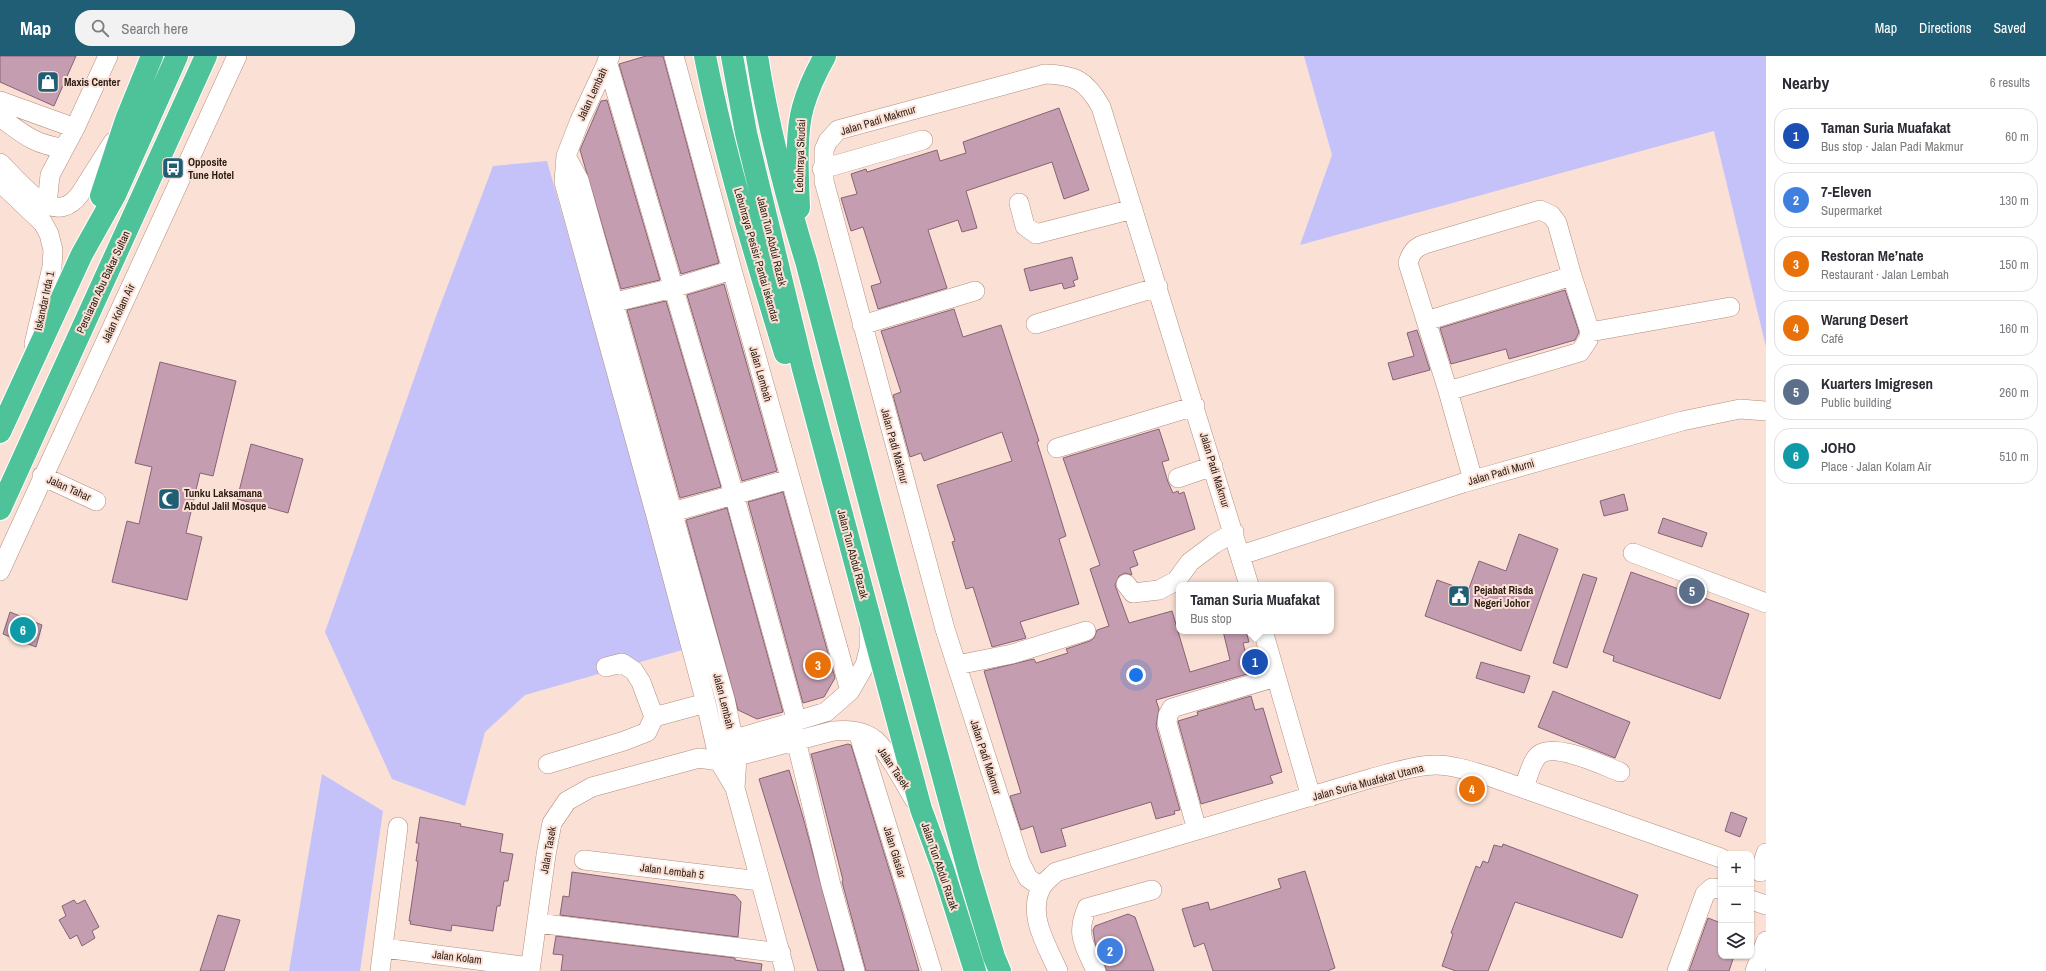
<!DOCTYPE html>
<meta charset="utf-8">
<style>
body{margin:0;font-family:"Archivo Narrow",sans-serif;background:#f2f2f3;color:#2b2b33}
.controls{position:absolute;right:12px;bottom:12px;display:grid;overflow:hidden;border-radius:8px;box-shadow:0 1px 3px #0004}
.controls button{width:36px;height:36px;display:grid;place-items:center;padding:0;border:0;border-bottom:1px solid #e1e1e2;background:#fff;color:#2b2b33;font:20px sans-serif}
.you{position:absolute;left:1136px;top:619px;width:14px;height:14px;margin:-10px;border:3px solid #fff;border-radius:50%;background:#1a73e8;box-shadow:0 0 0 6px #1a73e833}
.badge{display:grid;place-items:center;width:26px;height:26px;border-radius:50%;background:#205e75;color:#fff;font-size:13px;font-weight:700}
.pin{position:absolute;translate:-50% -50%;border:2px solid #fff;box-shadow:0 1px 4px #0006}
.popup{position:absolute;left:1176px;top:526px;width:158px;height:52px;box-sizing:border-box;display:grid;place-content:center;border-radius:8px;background:#fff;filter:drop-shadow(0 1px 3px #0005);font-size:13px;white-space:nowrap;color:#7c7c81}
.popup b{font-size:15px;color:#2b2b33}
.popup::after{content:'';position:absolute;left:50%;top:100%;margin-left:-8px;border:8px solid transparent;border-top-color:#fff}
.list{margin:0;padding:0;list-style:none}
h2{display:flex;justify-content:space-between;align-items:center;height:52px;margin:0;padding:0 16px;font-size:17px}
h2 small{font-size:13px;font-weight:400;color:#7c7c81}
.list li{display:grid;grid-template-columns:26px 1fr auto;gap:12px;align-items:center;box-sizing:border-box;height:56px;margin:0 8px 8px;padding:0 8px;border:1px solid #e1e1e2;border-radius:16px}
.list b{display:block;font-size:15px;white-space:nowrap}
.list p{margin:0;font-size:13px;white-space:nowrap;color:#7c7c81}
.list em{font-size:13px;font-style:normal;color:#7c7c81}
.icon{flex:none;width:22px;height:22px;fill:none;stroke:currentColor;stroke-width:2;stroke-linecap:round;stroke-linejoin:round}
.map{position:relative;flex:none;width:1766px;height:915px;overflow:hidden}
header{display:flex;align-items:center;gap:24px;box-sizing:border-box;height:56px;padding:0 20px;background:#205e75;color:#fff}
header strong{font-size:19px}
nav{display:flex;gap:22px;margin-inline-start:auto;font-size:14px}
.search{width:280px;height:36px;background:#f2f2f3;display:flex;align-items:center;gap:10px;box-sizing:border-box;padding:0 14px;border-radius:16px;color:#7c7c81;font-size:15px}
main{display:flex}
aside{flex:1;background:#fff}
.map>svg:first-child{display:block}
</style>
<header>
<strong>Map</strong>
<div class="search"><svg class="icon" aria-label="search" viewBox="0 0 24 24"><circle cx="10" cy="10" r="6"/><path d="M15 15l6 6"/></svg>Search here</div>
<nav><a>Map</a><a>Directions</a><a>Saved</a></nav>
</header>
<main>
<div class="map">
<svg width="1766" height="915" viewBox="0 0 1766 915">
<rect width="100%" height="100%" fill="#fbe1d5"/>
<!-- green -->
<path fill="#c4c2f9" d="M1304 0H1766V291L1714 75 1300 189 1332 99Z
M547 105 686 593 525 639 485 676 465 750 392 723 325 576 435 263 493 110Z
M322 718 383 755 360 915H289Z"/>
<!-- building -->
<path fill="#c59db1" stroke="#876275" d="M0 0H76L54 50 0 26Z
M646 0H663L719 207 681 218 619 8Z
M607 44 660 224 621 233 580 94 601 45Z
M1059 52 1089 134 1064 143 1052 106 966 135 977 172 962 176 958 164 928 174 947 232 878 253 871 230 881 227 863 171 851 175 841 142 857 138 851 118 866 113 867 116 937 94 940 105 966 97 963 86Z
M1072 201 1078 223 1073 225 1075 230 1064 233 1062 227 1030 235 1024 213Z
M724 228 777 415 742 425 687 239Z
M1565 234 1579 276 1575 284 1509 303 1506 293 1451 308 1440 272Z
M666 245 721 431 680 442 627 254Z
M954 253 963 281 1001 269 1039 385 1037 386 1066 480 1059 483 1079 548 1020 566 1026 582 992 591 973 531 966 533 952 486 955 485 937 429 1012 405 1002 376 924 405 921 397 910 401 893 339 901 336 881 275Z
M1417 274 1430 314 1393 324 1388 307 1414 300 1407 277Z
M160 306 236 325 213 420 200 417 186 477 202 481 187 544 112 526 127 465 139 468 152 411 135 407Z
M1159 373 1169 404 1162 406 1168 426 1173 437 1178 435 1179 438 1184 436 1195 473 1133 495 1138 509 1130 512 1132 519 1125 517 1119 520 1115 529 1129 567 1172 555 1190 616 1230 604 1223 575H1246L1249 586 1243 587 1251 617 1156 644 1159 653 1156 670 1180 754 1174 755 1175 758 1156 763 1151 746 1061 773 1066 790 1041 797 1033 770 1021 774 1010 740 1021 737 984 615 1034 603 1036 607 1068 597 1066 593 1090 585 1094 582 1097 574 1109 570 1090 513 1100 509 1063 402Z
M251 388 303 403 288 457 237 443Z
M783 436 835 622 824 641 803 647 748 446Z
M1624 438 1628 454 1604 460 1600 445Z
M727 452 783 656 757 663 738 654 686 464Z
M1663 462 1707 477 1702 491 1658 477Z
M1519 478 1558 493 1521 595 1425 560 1437 524 1468 535 1479 505 1506 515Z
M1631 516 1749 558 1720 643 1613 605 1614 600 1603 596Z
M1583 518 1597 522 1567 612 1553 607Z
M10 556 42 569 36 591 3 578Z
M1481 606 1530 620 1524 637 1476 622Z
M1553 635 1630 666 1615 702 1538 671Z
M1251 640 1255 654 1263 652 1282 716 1270 720 1273 727 1201 748 1178 665 1198 659 1197 656Z
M848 688 851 689 903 859 919 915H866L842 826 843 824 811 698Z
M789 714 803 761 844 915H818L759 723Z
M1731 756 1747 762 1740 781 1725 775Z
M420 761 461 768 460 770 503 778 500 796 513 798 508 825H504L500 850H497L493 875 452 869 451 875 410 868 411 865H409L418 805H416L419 787H416Z
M1503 788 1638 839 1622 882 1515 846 1488 915H1456L1442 910 1453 878 1451 877 1476 810 1480 812 1483 805 1488 807 1494 789 1502 791Z
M1305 815 1335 912 1327 915H1213L1204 887 1194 891 1182 853 1208 846 1210 854 1281 832 1278 823Z
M572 816 735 839 741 846 738 881 560 859 563 840 569 841Z
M74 844 77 848 85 844 99 871 92 875 95 882 82 890 77 879 70 883 59 864 66 860 62 850Z
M1128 858 1135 861 1154 915H1107L1095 887 1093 874 1095 870Z
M218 859 240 864 224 915H200Z
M1708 862 1721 867V900H1734L1729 915H1689Z
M556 880 735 902V904L762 908 761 915H561L563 899 553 898Z"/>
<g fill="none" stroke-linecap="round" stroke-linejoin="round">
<!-- minor casing -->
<g stroke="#b48d7b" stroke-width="20">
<path id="minor" d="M610 0 580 64 566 100 564 126 656 460 706 647 719 705 735 732 785 915
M674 0 732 214 850 635
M607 5 734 438 797 666
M0 45 75 72
M0 61C23 78 35 89 64 92
M566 100 579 124 725 643 737 701 735 732
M0 107C21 127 54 174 80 138L113 86
M822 113 923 84
M0 126 43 167 49 178 53 194 52 211 34 288
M1019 147 1025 170 1036 178 1133 153
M47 149 50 119 75 72 108 0
M603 249 673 232 732 214
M1426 265 1572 220
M1036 268 1158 231
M862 269 975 235
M1590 276 1730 251
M1448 335 1580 296 1588 284 1590 276 1572 220 1557 167 1551 159 1540 154 1425 188C1414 192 1411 197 1408 207L1448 335 1473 424
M1057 392 1195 350
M42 420 96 445
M1178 422 1213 410
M662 459 790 423
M1633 497 1766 547
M1241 499 1463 427 1682 365 1740 353 1766 355
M0 515 237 0
M1126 528 1133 537 1159 534 1176 525 1190 506 1214 488 1234 476
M1263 575 1311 741
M957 609 1012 598 1086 575
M606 611 622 607 634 615 641 626 654 661 706 647
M858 676 932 915
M796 684 831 829 855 915
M722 687 826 656 850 635 865 609 869 593V571
M548 708 624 685 647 676 654 661
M1524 731C1528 722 1530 710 1536 702 1549 683 1602 709 1620 716
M1197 774 1167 667 1168 659 1172 652 1276 621
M584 804 760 825
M1760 816 1766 797
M1041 831 1028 822 1020 806 945 573 824 125V94L828 85 838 74 1045 18C1075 19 1086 24 1101 51L1249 529
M1751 844 1766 849
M537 867 781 897
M384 892 530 911
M380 915 398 771
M530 915 546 799 552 767 567 745 592 731 699 702 719 705 833 675C847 674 863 674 875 684 887 694 905 728 914 743
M1058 915C1047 889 1027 860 1041 832 1044 826 1051 821 1056 816L1372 722C1392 717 1415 709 1436 709 1454 709 1474 716 1491 721L1721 802
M1096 915C1085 890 1075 879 1087 852L1152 834
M1677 915 1705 838 1712 832 1721 833
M1755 915 1766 885"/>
</g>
<!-- highway casing -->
<g stroke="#fff" stroke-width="24">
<path id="highway" d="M705 0C725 101 755 199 785 297
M732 0 746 77 803 313 921 753 943 813 975 915
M757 0C768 70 785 137 806 205L888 517 969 817 994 901 1000 915
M101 140 126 64 152 0
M799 152C798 123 795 78 803 51 808 33 816 16 825 0
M0 376 82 198 115 139 177 0
M0 453 206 0"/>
</g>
<!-- minor -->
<use href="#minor" stroke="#fff" stroke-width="19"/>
<!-- highway -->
<use href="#highway" stroke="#4ec298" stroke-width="22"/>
</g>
<!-- icons -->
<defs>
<g id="shop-square" transform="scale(1.15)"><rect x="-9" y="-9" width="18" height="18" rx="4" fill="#205e75" stroke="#fbe1d5"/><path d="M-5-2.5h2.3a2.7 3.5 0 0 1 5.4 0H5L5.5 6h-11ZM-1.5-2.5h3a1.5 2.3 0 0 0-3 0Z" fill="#fff"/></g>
<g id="bus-square" transform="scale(1.15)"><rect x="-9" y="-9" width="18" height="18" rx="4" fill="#205e75" stroke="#fbe1d5"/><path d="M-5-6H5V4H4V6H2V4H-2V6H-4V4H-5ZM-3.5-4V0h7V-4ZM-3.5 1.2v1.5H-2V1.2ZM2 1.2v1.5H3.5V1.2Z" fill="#fff"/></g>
<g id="mosque-square" transform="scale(1.15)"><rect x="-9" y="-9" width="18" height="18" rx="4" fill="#205e75" stroke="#fbe1d5"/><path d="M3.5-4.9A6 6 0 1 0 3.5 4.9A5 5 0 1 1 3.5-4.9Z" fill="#fff"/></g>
<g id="civic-square" transform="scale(1.15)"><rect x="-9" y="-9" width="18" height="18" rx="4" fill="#205e75" stroke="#fbe1d5"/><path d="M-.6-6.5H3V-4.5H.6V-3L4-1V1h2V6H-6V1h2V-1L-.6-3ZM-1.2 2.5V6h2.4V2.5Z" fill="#fff"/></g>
</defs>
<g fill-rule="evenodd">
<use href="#shop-square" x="48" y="26"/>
<use href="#bus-square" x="173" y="112"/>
<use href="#mosque-square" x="169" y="443"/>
<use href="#civic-square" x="1459" y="540"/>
</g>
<g text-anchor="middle" stroke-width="4" stroke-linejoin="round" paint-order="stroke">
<!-- poi labels -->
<g font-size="11" font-weight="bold" fill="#2a1b14" stroke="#fbe1d5" text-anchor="start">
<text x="64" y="30">Maxis Center</text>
<text x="188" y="110">Opposite<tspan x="188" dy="13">Tune Hotel</tspan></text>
<text x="184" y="441">Tunku Laksamana<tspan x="184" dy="13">Abdul Jalil Mosque</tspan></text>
<text x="1474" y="538">Pejabat Risda<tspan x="1474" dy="13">Negeri Johor</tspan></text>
</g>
<!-- street labels -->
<g font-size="11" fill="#2a1b14" stroke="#fbe1d5">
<text transform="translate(592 38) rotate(-65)" y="4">Jalan Lembah</text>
<text transform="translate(878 64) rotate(-17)" y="4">Jalan Padi Makmur</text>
<text transform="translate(800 100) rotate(-88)" y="4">Lebuhraya Skudai</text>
<text transform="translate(772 185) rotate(76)" y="4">Jalan Tun Abdul Razak</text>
<text transform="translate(757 199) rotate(74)" y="4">Lebuhraya Pesisir Pantai Iskandar</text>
<text transform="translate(103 226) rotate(-65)" y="4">Persiaran Abu Bakar Sultan</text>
<text transform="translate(44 245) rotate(-78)" y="4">Iskandar Irda 1</text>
<text transform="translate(118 257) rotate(-65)" y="4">Jalan Kolam Air</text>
<text transform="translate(761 318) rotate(74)" y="4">Jalan Lembah</text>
<text transform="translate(895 390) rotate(75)" y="4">Jalan Padi Makmur</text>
<text transform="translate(1215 414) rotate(73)" y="4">Jalan Padi Makmur</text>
<text transform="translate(1501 416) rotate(-16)" y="4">Jalan Padi Murni</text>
<text transform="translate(69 432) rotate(24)" y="4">Jalan Tahar</text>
<text transform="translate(853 498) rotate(75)" y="4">Jalan Tun Abdul Razak</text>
<text transform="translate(724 645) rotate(76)" y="4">Jalan Lembah</text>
<text transform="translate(986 701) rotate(72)" y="4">Jalan Padi Makmur</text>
<text transform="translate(894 712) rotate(56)" y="4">Jalan Tasek</text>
<text transform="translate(1368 726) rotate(-15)" y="4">Jalan Suria Muafakat Utama</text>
<text transform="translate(548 794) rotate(-80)" y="4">Jalan Tasek</text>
<text transform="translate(895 796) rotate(73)" y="4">Jalan Glasiar</text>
<text transform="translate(940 810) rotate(71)" y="4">Jalan Tun Abdul Razak</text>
<text transform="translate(672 815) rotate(7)" y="4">Jalan Lembah 5</text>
<text transform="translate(457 901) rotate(7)" y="4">Jalan Kolam</text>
</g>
</g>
</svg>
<div class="controls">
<button>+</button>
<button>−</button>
<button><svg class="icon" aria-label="layers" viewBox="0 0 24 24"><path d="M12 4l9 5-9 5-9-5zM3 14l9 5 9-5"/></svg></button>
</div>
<div class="you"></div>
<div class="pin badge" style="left:1255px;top:606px;background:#1a4fb4">1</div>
<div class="popup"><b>Taman Suria Muafakat</b>Bus stop</div>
<div class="pin badge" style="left:1110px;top:895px;background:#3f7fe0">2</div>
<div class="pin badge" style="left:818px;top:609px;background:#e8710a">3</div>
<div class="pin badge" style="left:1472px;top:733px;background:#e8710a">4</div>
<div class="pin badge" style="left:1692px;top:535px;background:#5c6f8a">5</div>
<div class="pin badge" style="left:23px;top:574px;background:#0f9aa8">6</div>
</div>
<aside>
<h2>Nearby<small>6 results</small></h2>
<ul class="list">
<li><span class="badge" style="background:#1a4fb4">1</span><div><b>Taman Suria Muafakat</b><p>Bus stop · Jalan Padi Makmur</p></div><em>60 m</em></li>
<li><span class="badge" style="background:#3f7fe0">2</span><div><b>7-Eleven</b><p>Supermarket</p></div><em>130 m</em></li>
<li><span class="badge" style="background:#e8710a">3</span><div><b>Restoran Me’nate</b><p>Restaurant · Jalan Lembah</p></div><em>150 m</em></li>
<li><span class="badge" style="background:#e8710a">4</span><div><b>Warung Desert</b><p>Café</p></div><em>160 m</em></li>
<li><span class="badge" style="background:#5c6f8a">5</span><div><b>Kuarters Imigresen</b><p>Public building</p></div><em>260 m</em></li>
<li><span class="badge" style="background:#0f9aa8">6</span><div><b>JOHO</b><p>Place · Jalan Kolam Air</p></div><em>510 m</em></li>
</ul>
</aside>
</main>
